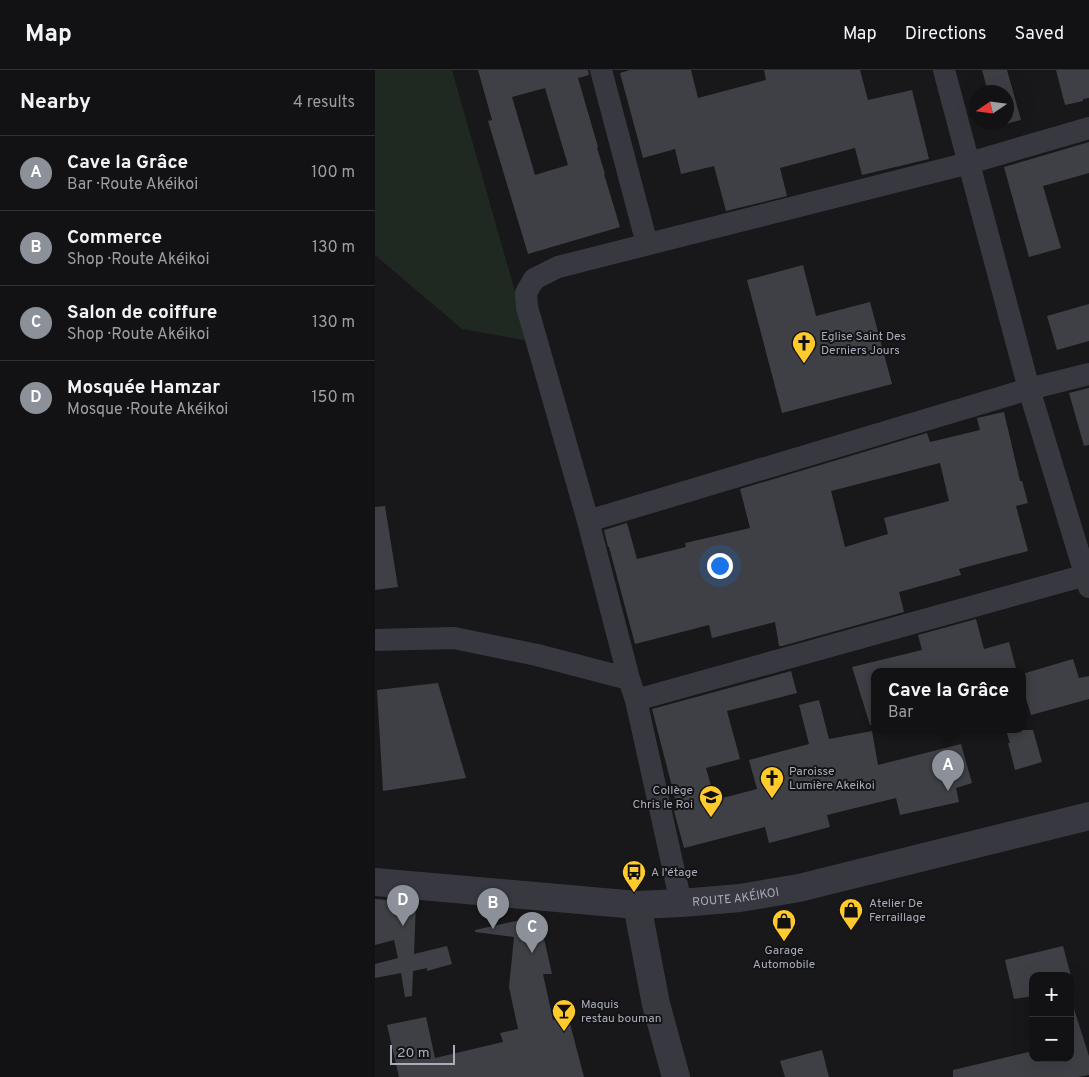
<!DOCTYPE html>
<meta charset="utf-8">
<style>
body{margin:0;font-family:Overpass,sans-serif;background:#1b1b1d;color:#f1f3f6}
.controls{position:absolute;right:15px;bottom:15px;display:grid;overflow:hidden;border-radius:10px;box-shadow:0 5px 20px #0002}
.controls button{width:45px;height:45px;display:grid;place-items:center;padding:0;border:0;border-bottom:1px solid #313234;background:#121214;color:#f1f3f6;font:25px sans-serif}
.compass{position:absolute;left:594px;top:15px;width:45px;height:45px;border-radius:50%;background:#121214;box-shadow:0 5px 20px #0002;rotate:257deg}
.scale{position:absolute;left:15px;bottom:12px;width:65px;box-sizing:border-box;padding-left:5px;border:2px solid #a9adbb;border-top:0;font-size:14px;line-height:18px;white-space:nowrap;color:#a9adbb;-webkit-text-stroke:4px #131315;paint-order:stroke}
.you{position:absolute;left:344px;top:495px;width:18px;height:18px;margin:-12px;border:4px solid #fff;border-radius:50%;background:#1a73e8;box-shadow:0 0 0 8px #1a73e833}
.badge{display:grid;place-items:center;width:32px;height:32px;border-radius:50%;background:#8c9099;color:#fff;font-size:16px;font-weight:700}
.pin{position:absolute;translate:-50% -41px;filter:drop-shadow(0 1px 2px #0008)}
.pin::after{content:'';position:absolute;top:26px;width:18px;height:15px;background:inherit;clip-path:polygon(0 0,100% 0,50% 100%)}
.popup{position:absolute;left:496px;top:598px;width:155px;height:65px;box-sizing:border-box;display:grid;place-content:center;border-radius:10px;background:#121214;filter:drop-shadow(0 1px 4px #0005);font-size:16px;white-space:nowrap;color:#9c9ea0}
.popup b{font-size:19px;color:#f1f3f6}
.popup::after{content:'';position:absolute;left:50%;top:100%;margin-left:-10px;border:10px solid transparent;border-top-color:#121214}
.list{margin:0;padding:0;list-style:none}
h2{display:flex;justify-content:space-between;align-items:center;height:65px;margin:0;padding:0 20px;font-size:21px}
h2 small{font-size:16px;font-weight:400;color:#9c9ea0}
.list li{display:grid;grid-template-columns:32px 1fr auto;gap:15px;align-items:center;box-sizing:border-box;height:75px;padding:0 20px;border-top:1px solid #313234}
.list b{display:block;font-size:19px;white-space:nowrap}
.list p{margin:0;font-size:16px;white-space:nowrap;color:#9c9ea0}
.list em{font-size:16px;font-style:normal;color:#9c9ea0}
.map{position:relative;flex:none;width:714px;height:1007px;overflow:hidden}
header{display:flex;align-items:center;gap:30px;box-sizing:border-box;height:70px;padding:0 25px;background:#121214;border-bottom:1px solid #313234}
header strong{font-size:24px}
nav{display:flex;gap:28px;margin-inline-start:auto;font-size:18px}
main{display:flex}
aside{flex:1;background:#121214}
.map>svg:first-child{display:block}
</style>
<header>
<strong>Map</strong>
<nav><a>Map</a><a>Directions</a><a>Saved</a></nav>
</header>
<main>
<aside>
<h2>Nearby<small>4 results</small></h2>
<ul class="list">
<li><span class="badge">A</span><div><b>Cave la Grâce</b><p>Bar · Route Akéikoi</p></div><em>100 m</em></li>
<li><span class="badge">B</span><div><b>Commerce</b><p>Shop · Route Akéikoi</p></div><em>130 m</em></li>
<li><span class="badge">C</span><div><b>Salon de coiffure</b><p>Shop · Route Akéikoi</p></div><em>130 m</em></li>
<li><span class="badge">D</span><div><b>Mosquée Hamzar</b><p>Mosque · Route Akéikoi</p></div><em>150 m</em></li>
</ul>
</aside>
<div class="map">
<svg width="714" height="1007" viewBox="0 0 714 1007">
<rect width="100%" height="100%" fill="#18181a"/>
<!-- green -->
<path fill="#1f2921" d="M0 0H77L154 271 87 259 0 185Z"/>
<!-- building -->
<path fill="#3f4045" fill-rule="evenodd" d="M103 0H213L214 5 203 8 223 77 222 78 230 104H229L245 157 153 184 113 51 117 50ZM170 18 193 95 160 105 137 27Z
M255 0H316L323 28 391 10 389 0H485L493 30 537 20 554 89 487 105 480 78 405 98 412 126 351 141 339 96 306 104 300 79 268 88 245 3Z
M607 0H632L646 50 623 56 622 52H632V22H613Z
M681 0H714V28L708 29V31L690 35Z
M714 72V103L668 116 686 178 654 187 629 97Z
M428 195 441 246 495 232 517 314 407 343 372 210Z
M714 234V271L682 280 672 246Z
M714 318V375L709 376 694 323Z
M629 342 645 411H647L653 433 641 436 653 481 584 499 586 505 524 522 529 542 407 576H404L400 552 337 568 334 555 260 574 234 477H233L229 460 252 453 262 489 311 477 310 473 375 458 365 419 552 363 555 372 605 360 602 348ZM565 393 574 431 509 448 513 464 470 477 456 421Z
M10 436 23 517 0 520V437Z
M601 549 609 579 634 572 642 602H499V655H495L477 597 547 580 543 565Z
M698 589 704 608 714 606V629L656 645 647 615V604Z
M416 601 422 623 352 641 365 689 331 698 340 730 382 719 374 690 434 674 424 635 444 630 454 669 497 661 503 695 586 674 597 713 581 718 584 732 525 745 521 728 452 745 455 757 394 773 390 757 309 778 299 741 303 740 277 639Z
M63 613 91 708 8 721 2 620Z
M631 660H658L667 692 640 700 633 673H635Z
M0 829 41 832 39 884 72 876 77 894 52 901V898L38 901 37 926 30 927 26 903 0 908V894L23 888 19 870 0 875Z
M164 846 177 904H168L178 950 193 946 209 1007H24L12 955 51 947 60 988 128 972 125 963 143 959 134 917 139 867 100 862V860Z
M688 876 696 906H658V926L639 929 630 890Z
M695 939H699L714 986V1005L703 1007H578V1000L658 981V988H695Z
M447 980 454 1007H410L405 991Z"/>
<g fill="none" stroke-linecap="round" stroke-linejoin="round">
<!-- minor -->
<path stroke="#383940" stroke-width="22" d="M226 0 272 174
M569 0 654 319 714 517
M213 451 152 237 151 223 159 209 183 197 594 93 714 58
M0 570 79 568 162 585 254 609
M261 630 711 505
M306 833 261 630 254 609 213 451 654 319 714 304"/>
<!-- tertiary -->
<g stroke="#383940" stroke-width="28">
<path id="s1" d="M0 812 262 835 306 833 365 828 424 818 714 746"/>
<path d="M262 835 281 934 301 1007"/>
</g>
</g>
<!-- icons -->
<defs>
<g id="church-pin" transform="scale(1.25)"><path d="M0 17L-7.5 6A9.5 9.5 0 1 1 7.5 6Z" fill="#ffca2b" stroke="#131315"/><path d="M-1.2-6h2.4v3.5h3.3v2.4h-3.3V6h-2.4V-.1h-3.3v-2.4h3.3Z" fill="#111"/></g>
<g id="school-pin" transform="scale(1.25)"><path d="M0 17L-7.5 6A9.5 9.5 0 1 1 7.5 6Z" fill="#ffca2b" stroke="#131315"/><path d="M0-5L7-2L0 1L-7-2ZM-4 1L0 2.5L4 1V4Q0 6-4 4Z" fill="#111"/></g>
<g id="bus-pin" transform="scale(1.25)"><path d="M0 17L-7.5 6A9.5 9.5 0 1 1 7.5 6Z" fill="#ffca2b" stroke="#131315"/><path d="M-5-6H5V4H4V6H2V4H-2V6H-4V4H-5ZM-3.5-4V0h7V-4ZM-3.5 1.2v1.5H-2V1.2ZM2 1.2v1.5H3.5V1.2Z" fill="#111"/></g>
<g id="shop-pin" transform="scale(1.25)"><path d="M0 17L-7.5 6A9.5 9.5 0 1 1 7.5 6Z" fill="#ffca2b" stroke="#131315"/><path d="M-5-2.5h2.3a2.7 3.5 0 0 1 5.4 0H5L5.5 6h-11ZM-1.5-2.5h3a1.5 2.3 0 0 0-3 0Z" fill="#111"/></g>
<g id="bar-pin" transform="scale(1.25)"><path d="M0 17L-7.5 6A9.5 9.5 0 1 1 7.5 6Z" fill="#ffca2b" stroke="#131315"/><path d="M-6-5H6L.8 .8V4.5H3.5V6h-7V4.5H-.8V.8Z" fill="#111"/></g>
</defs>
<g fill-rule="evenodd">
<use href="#church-pin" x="429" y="273"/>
<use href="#church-pin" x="397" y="708"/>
<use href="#school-pin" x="336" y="727"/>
<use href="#bus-pin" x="259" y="802"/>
<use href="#shop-pin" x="476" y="840"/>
<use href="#shop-pin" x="409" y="851"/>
<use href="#bar-pin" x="189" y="941"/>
</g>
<g text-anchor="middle" stroke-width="4" stroke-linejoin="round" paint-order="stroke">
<!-- poi labels -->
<g font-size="12" fill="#a9adbb" stroke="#131315" text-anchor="start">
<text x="446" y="270">Eglise Saint Des<tspan x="446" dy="14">Derniers Jours</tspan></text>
<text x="414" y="705">Paroisse<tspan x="414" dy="14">Lumière Akeikoi</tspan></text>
<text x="318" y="724" text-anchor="end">Collège<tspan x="318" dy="14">Chris le Roi</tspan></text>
<text x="276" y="806">A l'étage</text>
<text x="494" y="837">Atelier De<tspan x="494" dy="14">Ferraillage</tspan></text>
<text x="409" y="884" text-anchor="middle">Garage<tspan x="409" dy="14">Automobile</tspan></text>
<text x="206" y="938">Maquis<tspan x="206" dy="14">restau bouman</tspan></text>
</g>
<!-- street labels -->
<g font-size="12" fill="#a9adbb" stroke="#131315">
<text dy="4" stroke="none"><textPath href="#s1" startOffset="362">ROUTE AKÉIKOI</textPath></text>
</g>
</g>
</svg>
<div class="controls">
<button>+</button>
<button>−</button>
</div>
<svg class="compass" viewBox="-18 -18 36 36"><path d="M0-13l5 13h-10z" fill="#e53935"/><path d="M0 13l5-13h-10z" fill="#9c9ea0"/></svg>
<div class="scale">20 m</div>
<div class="you"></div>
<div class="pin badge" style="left:573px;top:721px">A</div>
<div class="popup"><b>Cave la Grâce</b>Bar</div>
<div class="pin badge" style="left:118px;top:859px">B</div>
<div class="pin badge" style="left:157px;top:883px">C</div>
<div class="pin badge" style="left:28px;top:856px">D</div>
</div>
</main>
